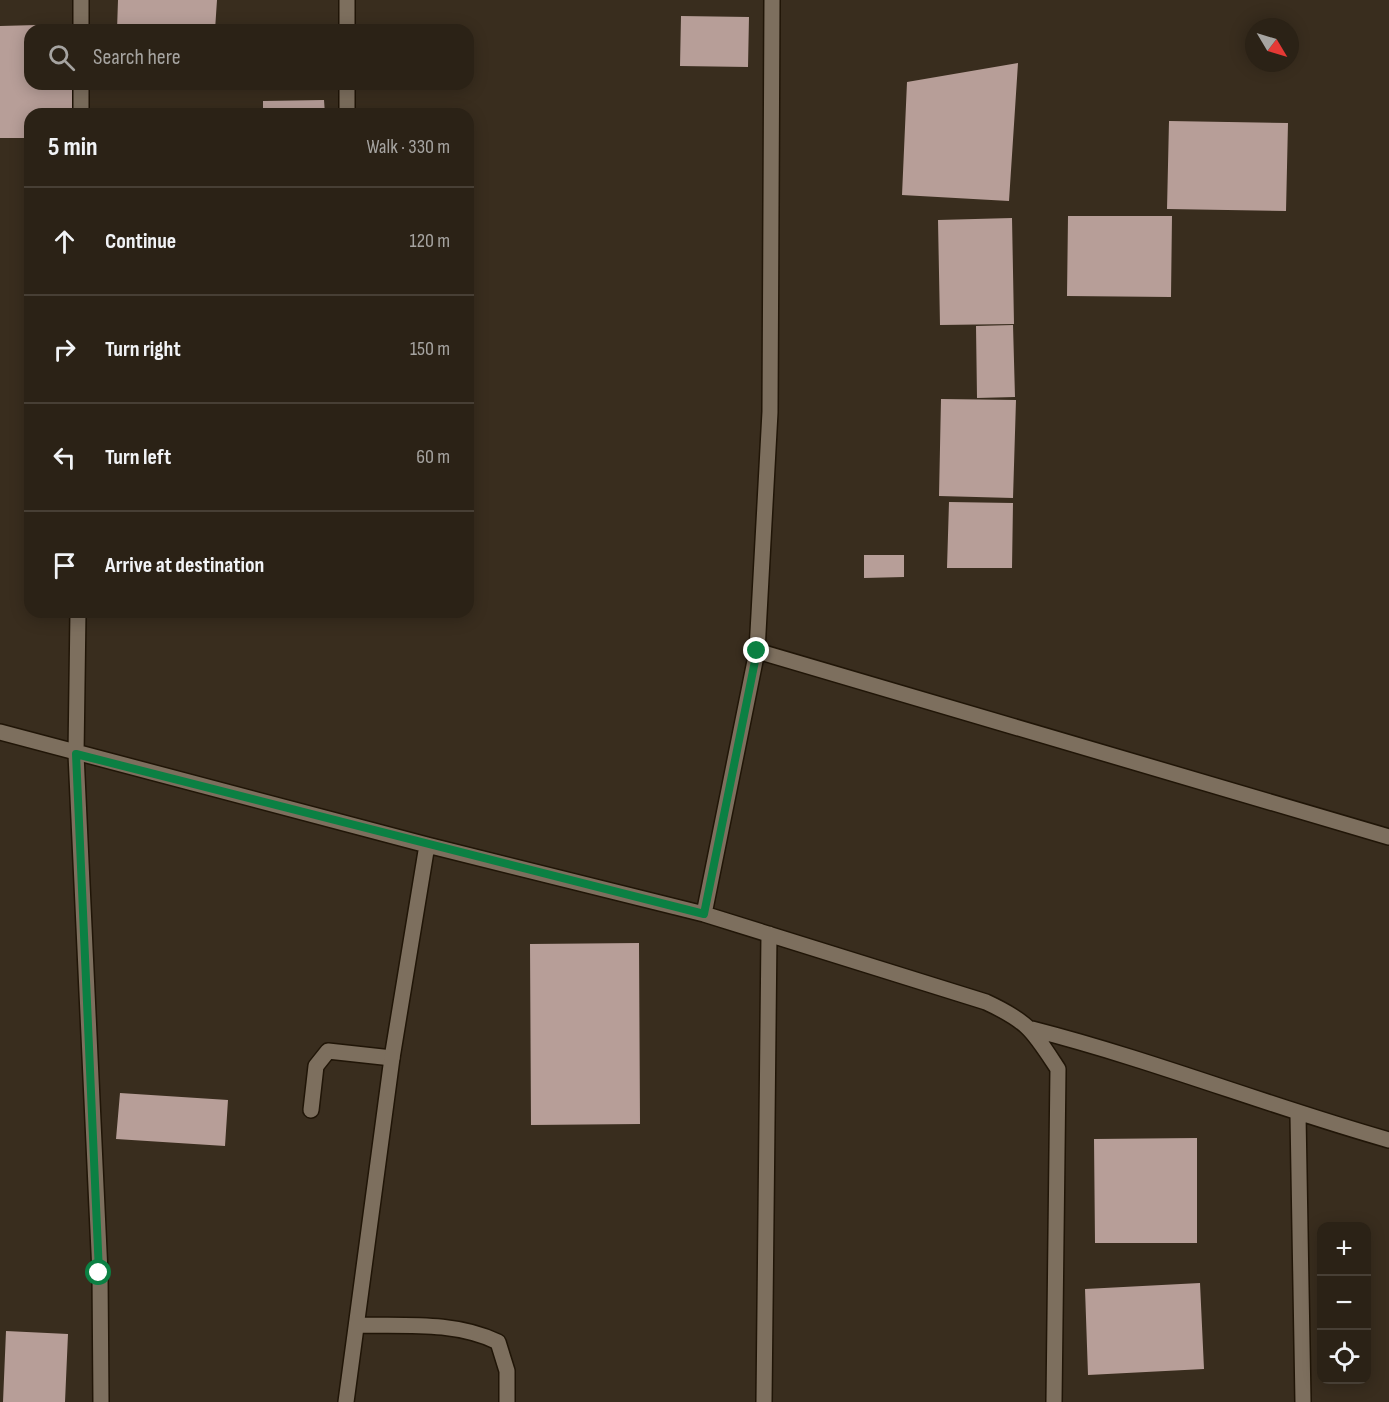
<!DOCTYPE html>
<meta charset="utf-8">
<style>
body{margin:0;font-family:"Sofia Sans Condensed",sans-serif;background:#372f23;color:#f1f3f6}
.controls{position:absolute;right:18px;bottom:18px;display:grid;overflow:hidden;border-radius:12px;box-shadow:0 3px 15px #0003}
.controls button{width:54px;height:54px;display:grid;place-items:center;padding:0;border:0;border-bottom:2px solid #473f35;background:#2b2216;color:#f1f3f6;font:30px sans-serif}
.compass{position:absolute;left:1245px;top:18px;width:54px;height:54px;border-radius:50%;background:#2b2216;box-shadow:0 3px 15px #0003;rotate:128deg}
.stop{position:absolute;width:18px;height:18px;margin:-14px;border:4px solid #0b8043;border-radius:50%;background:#fff}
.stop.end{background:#0b8043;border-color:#fff;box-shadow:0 2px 6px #0008}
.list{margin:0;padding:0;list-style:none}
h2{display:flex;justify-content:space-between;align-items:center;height:78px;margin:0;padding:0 24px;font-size:26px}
h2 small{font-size:20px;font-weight:400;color:#a6a4a1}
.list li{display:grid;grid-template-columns:39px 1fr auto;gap:18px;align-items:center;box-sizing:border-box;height:108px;padding:0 24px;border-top:2px solid #473f35}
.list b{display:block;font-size:22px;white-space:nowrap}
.list em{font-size:20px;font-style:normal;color:#a6a4a1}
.icon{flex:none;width:33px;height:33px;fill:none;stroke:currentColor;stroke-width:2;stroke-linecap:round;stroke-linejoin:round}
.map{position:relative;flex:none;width:1389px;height:1402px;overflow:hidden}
.search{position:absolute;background:#2b2216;box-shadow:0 3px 15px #0003;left:24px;top:24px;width:450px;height:66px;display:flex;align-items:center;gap:15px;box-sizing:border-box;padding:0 21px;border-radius:18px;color:#a6a4a1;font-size:22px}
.panel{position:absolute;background:#2b2216;box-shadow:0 3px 15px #0003;left:24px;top:108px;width:450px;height:510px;border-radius:18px}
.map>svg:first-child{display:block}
</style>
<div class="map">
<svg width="1389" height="1402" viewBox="0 0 1389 1402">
<rect width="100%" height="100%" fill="#392d1e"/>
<!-- building -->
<path fill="#b79e98" d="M118 0H217L215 30H117Z
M681 16 749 17 748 67 680 66Z
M74 24V30H30V84H75V114H30V138H0V26Z
M1018 63 1009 201 902 195 907 82Z
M324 100 325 114H263V101Z
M1169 121 1288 123 1286 211 1167 209Z
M1068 216H1172L1171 297 1067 296Z
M1012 218 1014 324 940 325 938 220Z
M1013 325 1015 397 977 398 976 326Z
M941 399 1016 400 1013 498 939 496Z
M949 502 1013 503 1012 568H947Z
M864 555H904V577L864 578Z
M639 943 640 1124 531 1125 530 944Z
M120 1093 228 1100 225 1146 116 1139Z
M1197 1138V1243H1095L1094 1139Z
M1200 1283 1204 1369 1088 1375 1085 1289Z
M6 1331 68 1334 65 1402H3Z"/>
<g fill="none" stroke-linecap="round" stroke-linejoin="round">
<!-- lane casing -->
<g stroke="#201507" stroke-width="18">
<path id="lane" d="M311 1110 316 1066 328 1051 392 1058"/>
</g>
<!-- street casing -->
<g stroke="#201507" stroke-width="18">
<path id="street" d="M772 0 770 412 757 651 704 914 986 1002C1029 1022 1033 1031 1058 1069L1054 1402
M81 30V0
M347 30V0
M81 114V84
M347 114V84
M78 612 76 754 100 1273 101 1402
M757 651 1389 837
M0 732 427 845 704 914
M1032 1029C1153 1060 1269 1106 1389 1140
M1298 1115 1303 1402
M357 1325C404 1326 455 1321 498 1342L507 1371V1402
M346 1402 392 1058 427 845
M764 1402 769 934"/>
</g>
<!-- lane -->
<use href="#lane" stroke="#7d6f5e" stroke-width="15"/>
<!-- street -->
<use href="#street" stroke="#7d6f5e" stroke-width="15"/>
</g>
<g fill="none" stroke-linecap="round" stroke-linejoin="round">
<!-- route -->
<path stroke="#0b8043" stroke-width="8" d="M99 1273 76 754 704 914 757 651"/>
</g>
</svg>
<div class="controls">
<button>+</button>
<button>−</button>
<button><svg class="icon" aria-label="locate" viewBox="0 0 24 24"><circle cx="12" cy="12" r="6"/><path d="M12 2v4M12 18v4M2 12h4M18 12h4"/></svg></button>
</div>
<svg class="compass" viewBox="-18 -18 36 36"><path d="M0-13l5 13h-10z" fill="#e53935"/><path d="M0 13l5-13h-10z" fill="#a6a4a1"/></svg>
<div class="stop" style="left:99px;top:1273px"></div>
<div class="stop end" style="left:757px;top:651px"></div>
<div class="search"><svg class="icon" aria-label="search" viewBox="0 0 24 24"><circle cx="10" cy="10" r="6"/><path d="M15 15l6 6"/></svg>Search here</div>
<section class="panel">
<h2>5 min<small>Walk · 330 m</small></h2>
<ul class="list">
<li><svg class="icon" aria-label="ahead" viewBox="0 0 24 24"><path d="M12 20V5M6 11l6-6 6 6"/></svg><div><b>Continue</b></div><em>120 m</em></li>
<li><svg class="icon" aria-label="right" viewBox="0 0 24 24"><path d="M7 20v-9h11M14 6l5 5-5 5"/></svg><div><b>Turn right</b></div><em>150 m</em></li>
<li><svg class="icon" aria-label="left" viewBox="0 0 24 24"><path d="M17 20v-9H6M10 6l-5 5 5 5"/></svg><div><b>Turn left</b></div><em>60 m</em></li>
<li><svg class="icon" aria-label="arrive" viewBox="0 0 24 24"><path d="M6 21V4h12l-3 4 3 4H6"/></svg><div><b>Arrive at destination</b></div></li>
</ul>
</section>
</div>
